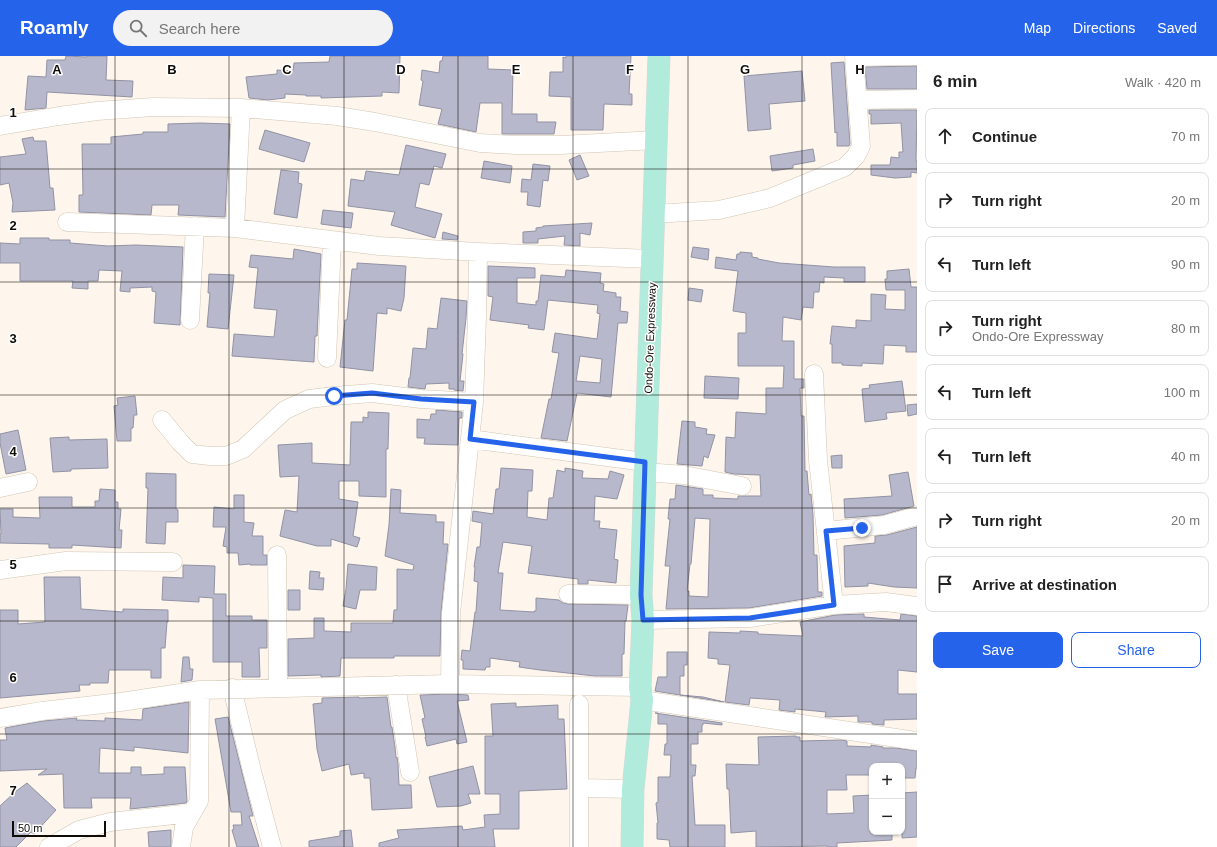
<!DOCTYPE html>
<meta charset="utf-8">
<style>
body{margin:0;font-family:Arial,sans-serif;background:#f2f2f2;color:#222}
.controls{position:absolute;right:12px;bottom:12px;display:grid;overflow:hidden;border-radius:8px;box-shadow:0 1px 3px #0004}
.controls button{width:36px;height:36px;display:grid;place-items:center;padding:0;border:0;border-bottom:1px solid #e0e0e0;background:#fff;color:#222;font:20px sans-serif}
.scale{position:absolute;left:12px;bottom:10px;width:94px;box-sizing:border-box;padding-left:4px;border:2px solid #0f0b06;border-top:0;font-size:11px;line-height:14px;white-space:nowrap;color:#0f0b06;-webkit-text-stroke:3px #fff;paint-order:stroke}
.stop{position:absolute;width:12px;height:12px;margin:-9px;border:3px solid #2563eb;border-radius:50%;background:#fff}
.stop.end{background:#2563eb;border-color:#fff;box-shadow:0 1px 4px #0008}
.list{margin:0;padding:0;list-style:none}
h2{display:flex;justify-content:space-between;align-items:center;height:52px;margin:0;padding:0 16px;font-size:17px}
h2 small{font-size:13px;font-weight:400;color:#767676}
.list li{display:grid;grid-template-columns:26px 1fr auto;gap:12px;align-items:center;box-sizing:border-box;height:56px;margin:0 8px 8px;padding:0 8px;border:1px solid #e0e0e0;border-radius:8px}
.list b{display:block;font-size:15px;white-space:nowrap}
.list p{margin:0;font-size:13px;white-space:nowrap;color:#767676}
.list em{font-size:13px;font-style:normal;color:#767676}
.actions{display:flex;gap:8px;padding:12px 16px}
.actions a{flex:1;padding:9px 0;border:1px solid #2563eb;border-radius:8px;text-align:center;font-size:14px;color:#2563eb}
.actions .main{background:#2563eb;color:#fff}
.icon{flex:none;width:22px;height:22px;fill:none;stroke:currentColor;stroke-width:2;stroke-linecap:round;stroke-linejoin:round}
.map{position:relative;flex:none;width:917px;height:791px;overflow:hidden}
header{display:flex;align-items:center;gap:24px;box-sizing:border-box;height:56px;padding:0 20px;background:#2563eb;color:#fff}
header strong{font-size:19px}
nav{display:flex;gap:22px;margin-inline-start:auto;font-size:14px}
.search{width:280px;height:36px;background:#f2f2f2;display:flex;align-items:center;gap:10px;box-sizing:border-box;padding:0 14px;border-radius:22px;color:#767676;font-size:15px}
main{display:flex}
aside{flex:1;background:#fff}
.map>svg:first-child{display:block}
</style>
<header>
<strong>Roamly</strong>
<div class="search"><svg class="icon" aria-label="search" viewBox="0 0 24 24"><circle cx="10" cy="10" r="6"/><path d="M15 15l6 6"/></svg>Search here</div>
<nav><a>Map</a><a>Directions</a><a>Saved</a></nav>
</header>
<main>
<div class="map">
<svg width="917" height="791" viewBox="0 0 917 791">
<rect width="100%" height="100%" fill="#fef6ec"/>
<!-- building -->
<path fill="#b7b8cb" stroke="#9192a4" fill-rule="evenodd" d="M66 0 87 1V0H107L106 24 133 25 132 41 47 36 46 52 25 54 28 20 46 21 47 4H65Z
M330 0H400L399 37 382 36V40L321 42V40H306V39L285 38V42L268 44 249 42 246 21 277 18V14L293 15 294 7 329 6Z
M443 0H488V13L513 14 512 58H537V66H556L554 78H502V47H480L476 76 438 68 442 53 419 49 423 25 421 24 422 14 439 17 440 5H442Z
M566 0H631L629 38H632V49L604 48 603 74H571V41L549 40 550 16H563V1L566 2Z
M844 6 850 88 849 90H837V76L835 77 831 7Z
M917 10V33H867L865 11Z
M802 15 805 45 769 48 771 73 748 75 744 20Z
M869 54H917L916 105H917V117L911 116V121L895 122 871 119V109H890L891 101 899 102V96H903L901 67 871 68V58H869Z
M200 67 230 68 225 161 178 159 179 149H152L151 159 79 156V139H83L82 88H111V81L143 78V76H168V68Z
M265 74 310 87 304 106 259 93Z
M33 81 34 85H46L50 132H53L55 154 12 156 13 147 9 127 0 129V101L26 98 22 83Z
M406 89 446 98 442 112 434 110 429 129 420 127 415 151 442 158 435 182 391 169 395 156 348 150 351 123 364 125 366 115 399 119Z
M813 93 815 105 793 109V112L772 115 770 100Z
M580 99 589 120 577 124 569 104Z
M484 105 512 110 510 127 481 122Z
M533 108 550 110 548 125 543 124 540 151 527 149 528 136H521L522 123 531 124Z
M281 114 299 116 298 127 302 128 297 162 274 158Z
M323 154 353 157 351 172 321 168Z
M592 167 590 179 580 177V190L564 189 565 180 538 183V187H523V176L536 175V172L543 171V170Z
M443 176 458 180 457 184 442 183Z
M20 182H49V184H70V187L108 190 136 189 183 191 180 269 154 267 156 236 152 235V231L130 232V236L120 235 122 215 99 214 98 225H88V233L72 232 73 225H20V207H0V187L20 188Z
M693 191 709 193 708 204 691 201Z
M294 193 321 198 317 280H315L314 306 232 300 234 278 274 281 277 254 254 252 258 212 249 211 251 199 293 203Z
M740 196 752 197V201L758 202V203L779 207 834 211H865V226H844V222L824 221V227L820 226 819 236H814L813 252 803 251 801 264 783 261 782 285H794V323H804V332H800L801 360H804L805 415H807L809 439 811 438 813 459 814 499H817L818 536H822V540L749 552 666 553 670 510H665L670 463H668L670 443H675L676 429 703 433V439H713V442L738 443V440H761L760 419 734 418 725 416 726 381 735 382 736 356 766 358V332H783L784 310H738V277H746V257L733 255 738 215 715 212 716 201 736 204 737 198H740ZM695 462 710 463 708 541 689 540V535H687L690 508H691Z
M357 207 406 210 404 242 401 255 387 252V258L377 257 373 315 340 311 345 264H347L352 213H357Z
M488 210 535 212V222H517V247L536 249V245H538L541 219 565 221 566 214 601 217 600 227 604 228 603 235 616 237V241H621L620 255 628 256 627 267H618L611 341 577 337 567 385 541 382 549 343H551L559 297 552 296 555 277 597 283 600 258 597 257 598 249 548 244 544 274 528 272 529 269 490 264 493 241 488 240ZM580 300 602 303 600 327 576 325Z
M909 213 911 231H917V296H906V290L884 289 883 308 862 307V310L842 309V307H832V288H830L832 270 856 272V264L871 265V238L886 239 885 253 905 254V234H886L885 223H887V215Z
M209 218 234 219 228 273 207 271 210 237H208Z
M689 232 703 234 701 246 688 244Z
M441 242 467 245 466 262 462 298H463L460 325H464L463 335 454 334V333H449V327L426 328 425 333 408 331 409 322H410L413 292 426 293 428 272 437 273Z
M705 320 739 322 738 343 704 342Z
M902 325 906 355 886 357 887 363 865 366 862 333 870 332 869 329Z
M135 340 137 359H134L133 372H131V385H117L114 350 118 349 117 342Z
M917 348V358L908 360 907 349Z
M436 354 462 356V362H459L458 389 424 388 425 382H417V363L430 364 431 358H436Z
M368 356 389 357 388 393H386V441L359 440V425H339V443L358 446 353 480 360 482 357 491 331 483V490H317L280 480 285 454 297 456 299 420 280 421 278 389 312 387V407L350 409 351 366H363V361L368 362Z
M682 365 695 366V371L707 373 706 378 715 379 708 402 704 400 702 410 677 408Z
M18 374 26 414 6 418 0 387V378Z
M69 381V384L107 383 108 412 71 413V415L53 416 50 382Z
M842 399V412H832L831 400Z
M501 412 533 414 532 435H528L527 461 547 464 549 442H553L557 414 565 416V412L583 415 582 422 608 423 610 415 624 419 617 443 595 440 594 465H600L599 472 617 474 614 503 618 504 616 527 588 524V528H578V523L528 517 532 490 503 486 498 517H503L500 554 534 556V555H536V542L559 544 563 547 568 548 628 549 626 565H625L624 598H622V620H595L540 614 519 611 520 606 490 602V611H486L485 614 463 613V604H461L462 594 470 595 475 556H476L478 526 474 525 475 511H474L477 491H480L482 467 472 465 473 455 493 458 496 433H499Z
M908 416 914 450 882 459 845 462 844 443 892 440 889 419Z
M146 417 176 418V453L178 454V466H166L165 488 146 487 148 432H146Z
M100 433 115 434V446H118V453H121L119 474H122L121 492 72 489V492H49V488L0 487V478H1L0 453H13V461L40 462 39 441H72V451H95V445H99Z
M391 433 401 434 400 457 436 459V466H444L443 488H448L441 556 440 600H394V602H341L340 620 321 621V619L288 620V583L314 582V562H324V575L351 576V567H393L394 554H397V513L413 514 414 509 385 500 389 469Z
M234 439H244V466L254 467 252 480H263V499H267V509H250V508L239 509 238 497H227V491L223 490 226 471H213L214 451 234 453Z
M917 471V532L894 531 868 527V530L845 531 844 490 875 487V480L887 479Z
M348 508 377 511 376 534H360L356 553 343 550 346 533Z
M183 509 215 510 214 538H226V560H252V564H267V592H259L260 621H242V606H213V542L199 541V546L162 544 163 521 183 522Z
M310 515 320 516 319 522H324L323 534 309 533Z
M44 521H80L81 553 123 556V553L168 554V566H167L165 592H161V622H151V614H109L108 627H90V629H79L80 635 0 642V554H18V568L45 566Z
M288 534H300V554H288Z
M864 558V561L900 564 901 558 917 560V616L898 614V638H917V663L884 664V669L872 668V666H858V660L825 661 826 656 795 653V656L779 654 780 644 750 642 749 649 725 646 730 609 718 608V603L708 602 709 576 740 577V575L758 576V578L803 580 800 566 835 559Z
M667 596H687V609H684V620H680V639L703 641 724 646 655 635 658 621H667Z
M183 601H189L190 613H193L192 624 181 626Z
M450 638 468 639 469 644 457 645 467 686 457 688 456 683 427 690 425 681H426L422 663 425 662 420 639Z
M359 641V642L387 641 391 671H392L395 691 396 702 397 701 398 708 399 729H411L412 752 372 754 370 722H364V717L351 719 349 708 322 715 317 693 313 648 322 647V642Z
M189 646 188 697 134 691V695L100 692 99 717H131V711H141V719L164 718V711H185L187 745 186 747 130 753 131 742H91L92 752H64L63 718 38 719 47 713 0 715V684H7L5 672 43 665 77 662 76 664 105 665V662L142 664 143 653Z
M516 647V651L558 649V663H564L567 733 519 735V773H493L495 791H379V787L399 782 397 774 462 770 463 774 485 771 484 759 500 758V738H485V680H493L491 648Z
M655 657 722 667V669L703 667V669H702V676H698V688H691V709H696L695 720H692L695 769H725V791H670L669 784 657 783V767H658L656 747 658 746V721H670L671 699H664L665 688H667V668H658V657Z
M228 661 253 760H249L259 791H237L232 774 234 773 233 769H242L241 756H231L215 663Z
M796 680V681H800V685L842 684 847 685V690L871 691V689L883 691V692H896L917 695V712H916L915 722H902V710H872V719H846L847 734H827V758L854 757 853 740 872 739V776H892V784L837 787V791H827V790L756 791V775L731 777 729 733H727L726 708 759 709 758 681Z
M473 710 480 738H468L471 747 461 750 437 751 429 721Z
M27 727 56 754 34 778 31 776 16 791H0V750L15 736Z
M917 736V781L902 782V737Z
M171 774V791H149L148 776Z
M351 774 353 791H309V785L340 780V775Z"/>
<g fill="none" stroke-linecap="round" stroke-linejoin="round">
<!-- minor casing -->
<g stroke="#d1c5b4" stroke-width="19">
<path id="minor" d="M854 1 917 0
M858 44 917 43
M0 70 59 60 97 55 153 51 241 52 337 60 375 66 480 87 516 89H560L657 84
M654 158 719 154 770 142 845 111 856 100 861 90 854 0
M67 166 235 172 379 190 478 196 652 203
M235 172 241 52
M190 264 195 170
M327 302 332 185
M814 318 818 404 834 549
M162 364 180 386 192 398 210 400H226L243 393 285 354 309 343 334 340 372 337 421 343 474 346
M470 383 645 406
M645 416 684 419 742 430
M0 432 28 426
M826 475 884 469 917 460
M277 499 278 631
M0 514 66 505 173 506
M568 538 641 539
M643 564 750 562 834 549 886 546 917 550
M450 628 451 557 474 346 477 261 478 196
M396 629 410 716
M232 632 252 715 272 791
M642 644 917 685
M0 662 42 655 121 646 200 634 450 628 640 631
M579 732 633 733
M49 791 79 774 110 766 192 757
M181 791 184 771 199 745 200 634
M579 791V648"/>
</g>
<!-- major casing -->
<g stroke="#d9d8d7" stroke-width="23">
<path id="major" d="M632 791 633 733 642 644 640 631 643 564 641 539 659 0"/>
</g>
<!-- minor -->
<use href="#minor" stroke="#fff" stroke-width="18"/>
<!-- major -->
<use href="#major" stroke="#b0ebdb" stroke-width="22"/>
</g>
<g fill="none" stroke-linecap="round" stroke-linejoin="round">
<!-- route -->
<path stroke="#2563eb" stroke-width="5" d="M334 340 372 337 421 343 474 346 470 383 645 406 641 539 643 564 750 562 834 549 826 475 862 472"/>
</g>
<!-- grid -->
<path fill="none" stroke="#0f0b06" stroke-width="1" stroke-opacity="0.55" d="M115 0V791M229 0V791M344 0V791M458 0V791M573 0V791M688 0V791M802 0V791M0 113H917M0 226H917M0 339H917M0 452H917M0 565H917M0 678H917"/>
<g text-anchor="middle" stroke-width="3" stroke-linejoin="round" paint-order="stroke">
<!-- street labels -->
<g font-size="11" fill="#0f0b06" stroke="#fff">
<text transform="translate(650 282) rotate(-88)" y="4">Ondo-Ore Expressway</text>
</g>
</g>
<g font-size="13" text-anchor="middle" font-weight="bold" fill="#0f0b06" stroke="#fff" stroke-width="3" stroke-linejoin="round" paint-order="stroke">
<text x="57" y="18">A</text>
<text x="172" y="18">B</text>
<text x="287" y="18">C</text>
<text x="401" y="18">D</text>
<text x="516" y="18">E</text>
<text x="630" y="18">F</text>
<text x="745" y="18">G</text>
<text x="860" y="18">H</text>
<text x="13" y="61">1</text>
<text x="13" y="174">2</text>
<text x="13" y="287">3</text>
<text x="13" y="400">4</text>
<text x="13" y="513">5</text>
<text x="13" y="626">6</text>
<text x="13" y="739">7</text>
</g>
</svg>
<div class="controls">
<button>+</button>
<button>−</button>
</div>
<div class="scale">50 m</div>
<div class="stop" style="left:334px;top:340px"></div>
<div class="stop end" style="left:862px;top:472px"></div>
</div>
<aside>
<h2>6 min<small>Walk · 420 m</small></h2>
<ul class="list">
<li><svg class="icon" aria-label="ahead" viewBox="0 0 24 24"><path d="M12 20V5M6 11l6-6 6 6"/></svg><div><b>Continue</b></div><em>70 m</em></li>
<li><svg class="icon" aria-label="right" viewBox="0 0 24 24"><path d="M7 20v-9h11M14 6l5 5-5 5"/></svg><div><b>Turn right</b></div><em>20 m</em></li>
<li><svg class="icon" aria-label="left" viewBox="0 0 24 24"><path d="M17 20v-9H6M10 6l-5 5 5 5"/></svg><div><b>Turn left</b></div><em>90 m</em></li>
<li><svg class="icon" aria-label="right" viewBox="0 0 24 24"><path d="M7 20v-9h11M14 6l5 5-5 5"/></svg><div><b>Turn right</b><p>Ondo-Ore Expressway</p></div><em>80 m</em></li>
<li><svg class="icon" aria-label="left" viewBox="0 0 24 24"><path d="M17 20v-9H6M10 6l-5 5 5 5"/></svg><div><b>Turn left</b></div><em>100 m</em></li>
<li><svg class="icon" aria-label="left" viewBox="0 0 24 24"><path d="M17 20v-9H6M10 6l-5 5 5 5"/></svg><div><b>Turn left</b></div><em>40 m</em></li>
<li><svg class="icon" aria-label="right" viewBox="0 0 24 24"><path d="M7 20v-9h11M14 6l5 5-5 5"/></svg><div><b>Turn right</b></div><em>20 m</em></li>
<li><svg class="icon" aria-label="arrive" viewBox="0 0 24 24"><path d="M6 21V4h12l-3 4 3 4H6"/></svg><div><b>Arrive at destination</b></div></li>
</ul>
<div class="actions"><a class="main">Save</a><a>Share</a></div>
</aside>
</main>
